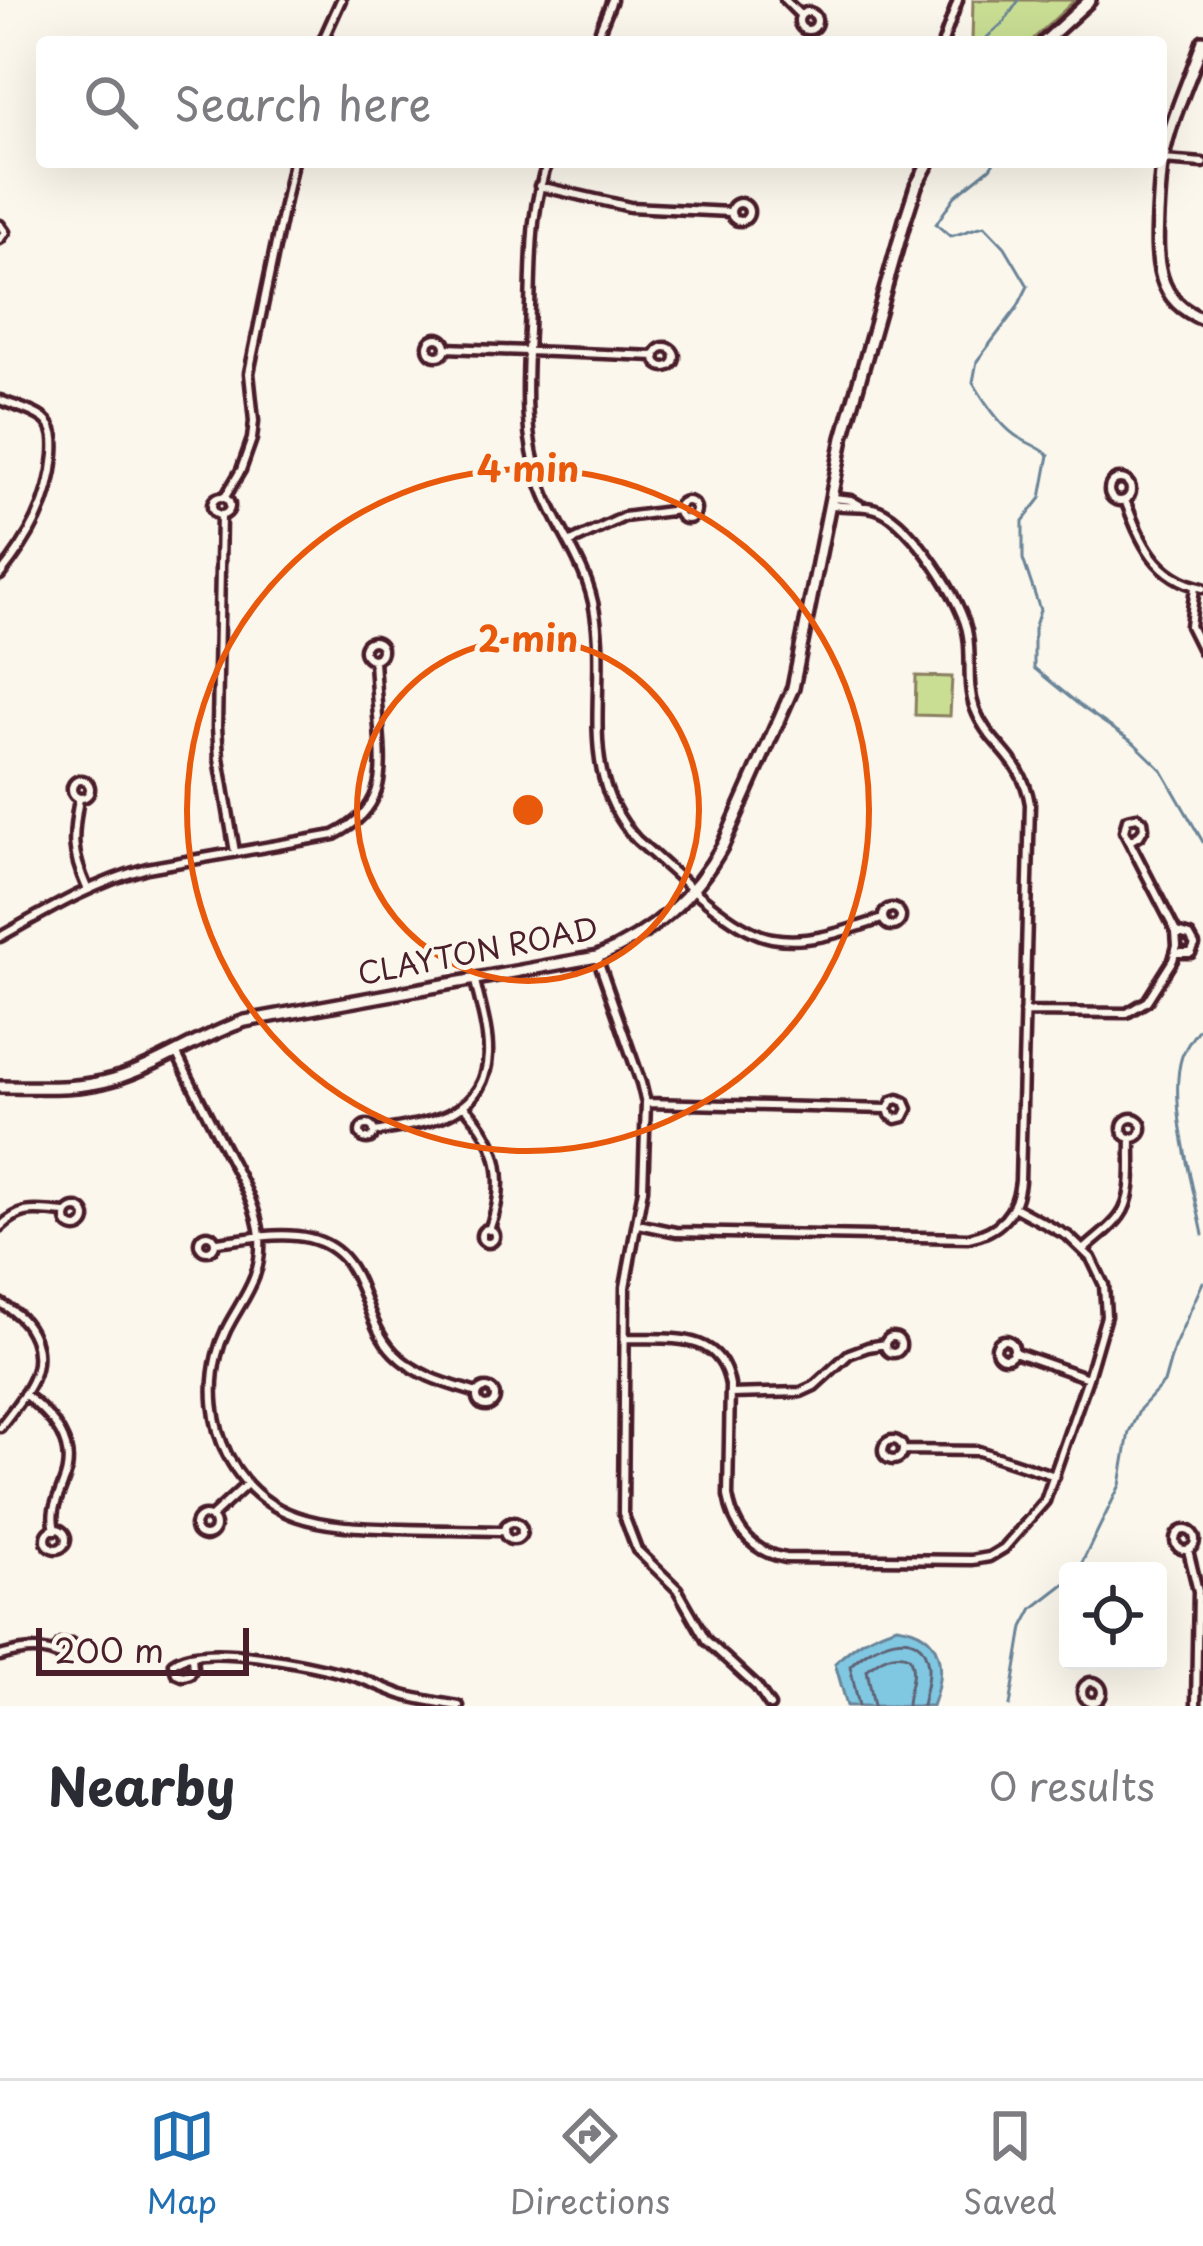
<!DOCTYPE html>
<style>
body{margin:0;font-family:"Playpen Sans",sans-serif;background:#f2f2f3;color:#2b2b33}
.controls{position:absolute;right:36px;bottom:36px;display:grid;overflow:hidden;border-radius:12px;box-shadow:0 12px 48px #0002}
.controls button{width:108px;height:108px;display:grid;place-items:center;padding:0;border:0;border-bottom:3px solid #e1e1e2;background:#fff;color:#2b2b33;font:60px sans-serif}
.scale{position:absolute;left:36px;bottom:30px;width:213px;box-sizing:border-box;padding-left:12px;border:6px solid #4a1f2b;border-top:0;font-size:33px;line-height:42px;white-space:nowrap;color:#4a1f2b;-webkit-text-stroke:9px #fbf7ec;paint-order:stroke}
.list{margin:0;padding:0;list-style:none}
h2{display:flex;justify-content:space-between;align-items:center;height:156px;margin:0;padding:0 48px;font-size:51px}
h2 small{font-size:39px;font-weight:400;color:#7c7c81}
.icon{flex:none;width:66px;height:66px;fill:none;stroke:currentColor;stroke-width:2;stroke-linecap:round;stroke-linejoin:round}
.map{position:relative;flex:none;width:1203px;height:1706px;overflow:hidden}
.search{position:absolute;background:#fff;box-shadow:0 12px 48px #0002;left:36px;right:36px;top:36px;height:132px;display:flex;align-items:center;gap:30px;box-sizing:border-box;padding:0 42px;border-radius:12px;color:#7c7c81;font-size:45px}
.sheet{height:372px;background:#fff}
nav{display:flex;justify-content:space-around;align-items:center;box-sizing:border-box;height:168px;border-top:3px solid #e1e1e2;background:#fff;font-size:33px;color:#7c7c81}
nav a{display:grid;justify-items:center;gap:6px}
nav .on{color:#1f6fb2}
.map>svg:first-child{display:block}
</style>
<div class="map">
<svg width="1203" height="1706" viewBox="0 0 1203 1706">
<rect width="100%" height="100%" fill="#fbf7ec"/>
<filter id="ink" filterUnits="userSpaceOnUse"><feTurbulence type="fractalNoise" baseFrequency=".00833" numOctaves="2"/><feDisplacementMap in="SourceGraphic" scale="24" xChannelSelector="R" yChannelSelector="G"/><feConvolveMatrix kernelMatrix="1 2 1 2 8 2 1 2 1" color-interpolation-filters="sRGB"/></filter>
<g filter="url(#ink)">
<!-- green -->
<path fill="#c9de93" stroke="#8a7e5f" stroke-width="3" d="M973 0H1075L1030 42H972Z
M916 676 952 677 950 716 915 715Z"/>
<!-- water -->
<path fill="#80c7e1" stroke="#6a8498" stroke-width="3" d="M897 1626C944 1632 946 1668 932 1706H847L835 1663C855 1644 871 1634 897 1626Z"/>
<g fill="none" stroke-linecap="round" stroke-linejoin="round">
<!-- shore -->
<path stroke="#606274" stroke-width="3" d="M859 1706 850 1666C870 1645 922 1618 928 1666 929 1680 924 1693 922 1706
M874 1706 867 1670C878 1660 894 1650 909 1657 918 1674 907 1689 907 1706"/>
<!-- stream -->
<path stroke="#6a8498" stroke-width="3" d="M982 42 1004 22 1019 0
M994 162 990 168 955 196 936 224 950 236C963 234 972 228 985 226L1005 247 1028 286 1017 308 977 361 973 382C984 401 1002 429 1021 439 1032 445 1039 447 1049 455L1041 498 1023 521V559L1040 610 1034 629V668L1083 708 1134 743 1161 769 1203 842
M1203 1024C1195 1033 1187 1044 1182 1056 1167 1101 1194 1187 1203 1235
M1078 1571 1120 1485 1129 1432 1140 1409 1164 1383 1174 1347 1203 1282
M1010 1706 1023 1627 1033 1608 1068 1581"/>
<!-- street casing -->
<g stroke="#4a1f2b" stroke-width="15">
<path id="street" d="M785 0 799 14
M799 21a9 9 0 1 1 18 0a9 9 0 1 1-18 0Z
M322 42 341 0
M595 42 612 0
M943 42 958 0
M1163 160 1203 163
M548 162C530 208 532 257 530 306 528 367 520 429 542 487 558 531 588 565 595 613 608 693 575 773 637 840 670 868 731 931 772 938 809 945 847 930 882 919
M539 186 630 207 730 212
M731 212a9 9 0 1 1 18 0a9 9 0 1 1-18 0Z
M0 225 5 232 0 239
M428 347a9 9 0 1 1 18 0a9 9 0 1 1-18 0Z
M655 357a10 10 0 1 1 20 0a10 10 0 1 1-20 0Z
M446 348 656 356
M0 400C14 406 32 410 44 419 55 428 55 441 54 455 50 502 29 539 0 575
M1109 490a11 11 0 1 1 22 0a11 11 0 1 1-22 0Z
M212 506a9 9 0 1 1 18 0a9 9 0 1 1-18 0Z
M225 497 241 470 252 439 254 421 249 373 293 162
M833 498 851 500 860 505
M1125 500C1141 542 1155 578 1203 588
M678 510a9 9 0 1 1 18 0a9 9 0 1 1-18 0Z
M221 515 217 727 219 758 235 852
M571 542 624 517 678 510
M1195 587 1190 626 1203 652
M364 650a9 9 0 1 1 18 0a9 9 0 1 1-18 0Z
M72 789a9 9 0 1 1 18 0a9 9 0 1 1-18 0Z
M79 799C72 837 71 852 87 888
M883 917a9 9 0 1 1 18 0a9 9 0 1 1-18 0Z
M0 937C48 910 93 883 147 868L334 835C384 810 383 777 379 728 377 705 375 682 374 659
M1175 953H1191L1195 945 1190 936 1176 932
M597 957 641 1083 646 1103 643 1189 625 1287 623 1513 637 1550 677 1589 706 1640 757 1687 770 1706
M1024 1012 1127 1013 1147 1001 1173 960 1177 946 1176 932 1124 831 1127 819 1137 817 1143 821 1144 828 1140 835 1130 841
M176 1052C192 1085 209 1118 226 1151 239 1177 257 1205 260 1236 264 1290 228 1309 217 1355 209 1387 212 1424 227 1454 265 1528 330 1526 402 1529 436 1530 469 1530 503 1531
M646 1103 888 1109 890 1115 896 1119 904 1117 908 1109 905 1102 898 1099 892 1101 888 1109
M464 1106C500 1143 508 1182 489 1230
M1122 1128a10 10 0 1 1 20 0a10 10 0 1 1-20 0Z
M360 1132a7 7 0 1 1 14 0a7 7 0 1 1-14 0Z
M375 1132C423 1123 485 1119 488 1055 489 1031 480 1004 475 981
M66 1218a10 10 0 1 1 20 0a10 10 0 1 1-20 0Z
M638 1224 676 1232 968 1238C999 1232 1017 1213 1020 1181L1030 804C1022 755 989 747 975 709 966 685 972 661 968 636 964 602 911 522 879 510 864 504 849 508 834 505L830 499
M0 1227C24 1205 36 1211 65 1213
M481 1236a7 7 0 1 1 14 0a7 7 0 1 1-14 0Z
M199 1243a8 8 0 1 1 16 0a8 8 0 1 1-16 0Z
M216 1242C245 1239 280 1231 309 1238 370 1253 357 1315 394 1353 416 1376 448 1384 477 1393
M1084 1250C1095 1239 1111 1229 1120 1216 1135 1196 1130 1162 1131 1138
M0 1303C16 1312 27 1321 34 1339 47 1374 20 1400 0 1427
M885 1345a8 8 0 1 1 16 0a8 8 0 1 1-16 0Z
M625 1338C668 1340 720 1329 730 1385L728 1496C734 1529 751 1552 786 1558L972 1560 989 1557 1004 1548 1045 1501 1088 1378 1106 1316 1104 1285 1091 1258 1068 1236 1014 1207
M996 1349a9 9 0 1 1 18 0a9 9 0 1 1-18 0Z
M1014 1352 1088 1378
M477 1397a9 9 0 1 1 18 0a9 9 0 1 1-18 0Z
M24 1394C53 1417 79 1444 63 1484 57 1501 50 1511 55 1530
M730 1394 801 1392 814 1386 849 1354 868 1347 885 1344
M883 1450a10 10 0 1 1 20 0a10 10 0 1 1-20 0Z
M903 1450 979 1451 1055 1476
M195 1526a10 10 0 1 1 20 0a10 10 0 1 1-20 0Z
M210 1518 247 1484
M504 1531a9 9 0 1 1 18 0a9 9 0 1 1-18 0Z
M46 1539a10 10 0 1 1 20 0a10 10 0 1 1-20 0Z
M1175 1540a10 10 0 1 1 20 0a10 10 0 1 1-20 0Z
M1188 1550 1198 1591 1196 1706
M0 1656C25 1649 44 1646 65 1659L75 1652 72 1644H61L56 1651
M192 1657 193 1668 190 1674 183 1676 176 1673 173 1663C203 1640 312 1665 350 1675 368 1680 385 1689 403 1695 422 1700 441 1703 459 1706
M1082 1692a10 10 0 1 1 20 0a10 10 0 1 1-20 0Z"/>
</g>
<!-- secondary casing -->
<g stroke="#4a1f2b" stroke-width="18">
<path id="secondary" d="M1203 41C1190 79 1171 118 1163 158 1160 177 1159 197 1158 215 1156 260 1155 301 1203 319
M1044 42 1090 0
M0 1087C38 1087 77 1090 114 1079 160 1065 200 1036 245 1021L597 957C653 934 694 898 723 845L793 688 843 438 905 220 916 186 929 162"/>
</g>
<!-- street -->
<use href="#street" stroke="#fbf7ec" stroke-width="6"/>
<!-- secondary -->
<use href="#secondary" stroke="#fbf7ec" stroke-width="9"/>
</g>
</g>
<!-- distance rings -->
<g fill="none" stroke="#e8590c" stroke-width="6">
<circle cx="528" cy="810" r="171"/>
<circle cx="528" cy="810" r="341"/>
</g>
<g text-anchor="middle" stroke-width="10" stroke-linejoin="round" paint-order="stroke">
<!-- street labels -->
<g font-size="30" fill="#4a1f2b" stroke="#fbf7ec">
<text transform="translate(478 952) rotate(-11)" y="10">CLAYTON ROAD</text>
</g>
</g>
<circle cx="528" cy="810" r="18" fill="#e8590c" stroke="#fbf7ec" stroke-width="6"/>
<g font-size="36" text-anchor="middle" font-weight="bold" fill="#e8590c" stroke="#fbf7ec" stroke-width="10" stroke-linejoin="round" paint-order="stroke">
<text x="528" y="482">4 min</text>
<text x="528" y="652">2 min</text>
</g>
</svg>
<div class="controls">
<button><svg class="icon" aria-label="locate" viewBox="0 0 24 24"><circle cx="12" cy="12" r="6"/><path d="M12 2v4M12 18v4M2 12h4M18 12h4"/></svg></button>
</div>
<div class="scale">200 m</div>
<div class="search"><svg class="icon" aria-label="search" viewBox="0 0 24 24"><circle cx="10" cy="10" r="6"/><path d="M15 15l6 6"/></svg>Search here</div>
</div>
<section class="sheet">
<h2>Nearby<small>0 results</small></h2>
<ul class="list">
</ul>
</section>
<nav>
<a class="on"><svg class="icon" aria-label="map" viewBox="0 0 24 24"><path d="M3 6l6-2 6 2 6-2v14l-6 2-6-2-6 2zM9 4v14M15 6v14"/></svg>Map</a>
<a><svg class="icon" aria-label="directions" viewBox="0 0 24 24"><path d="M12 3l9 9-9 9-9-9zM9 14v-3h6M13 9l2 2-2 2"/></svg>Directions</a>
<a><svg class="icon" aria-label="saved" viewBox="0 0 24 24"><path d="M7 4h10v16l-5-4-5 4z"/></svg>Saved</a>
</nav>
